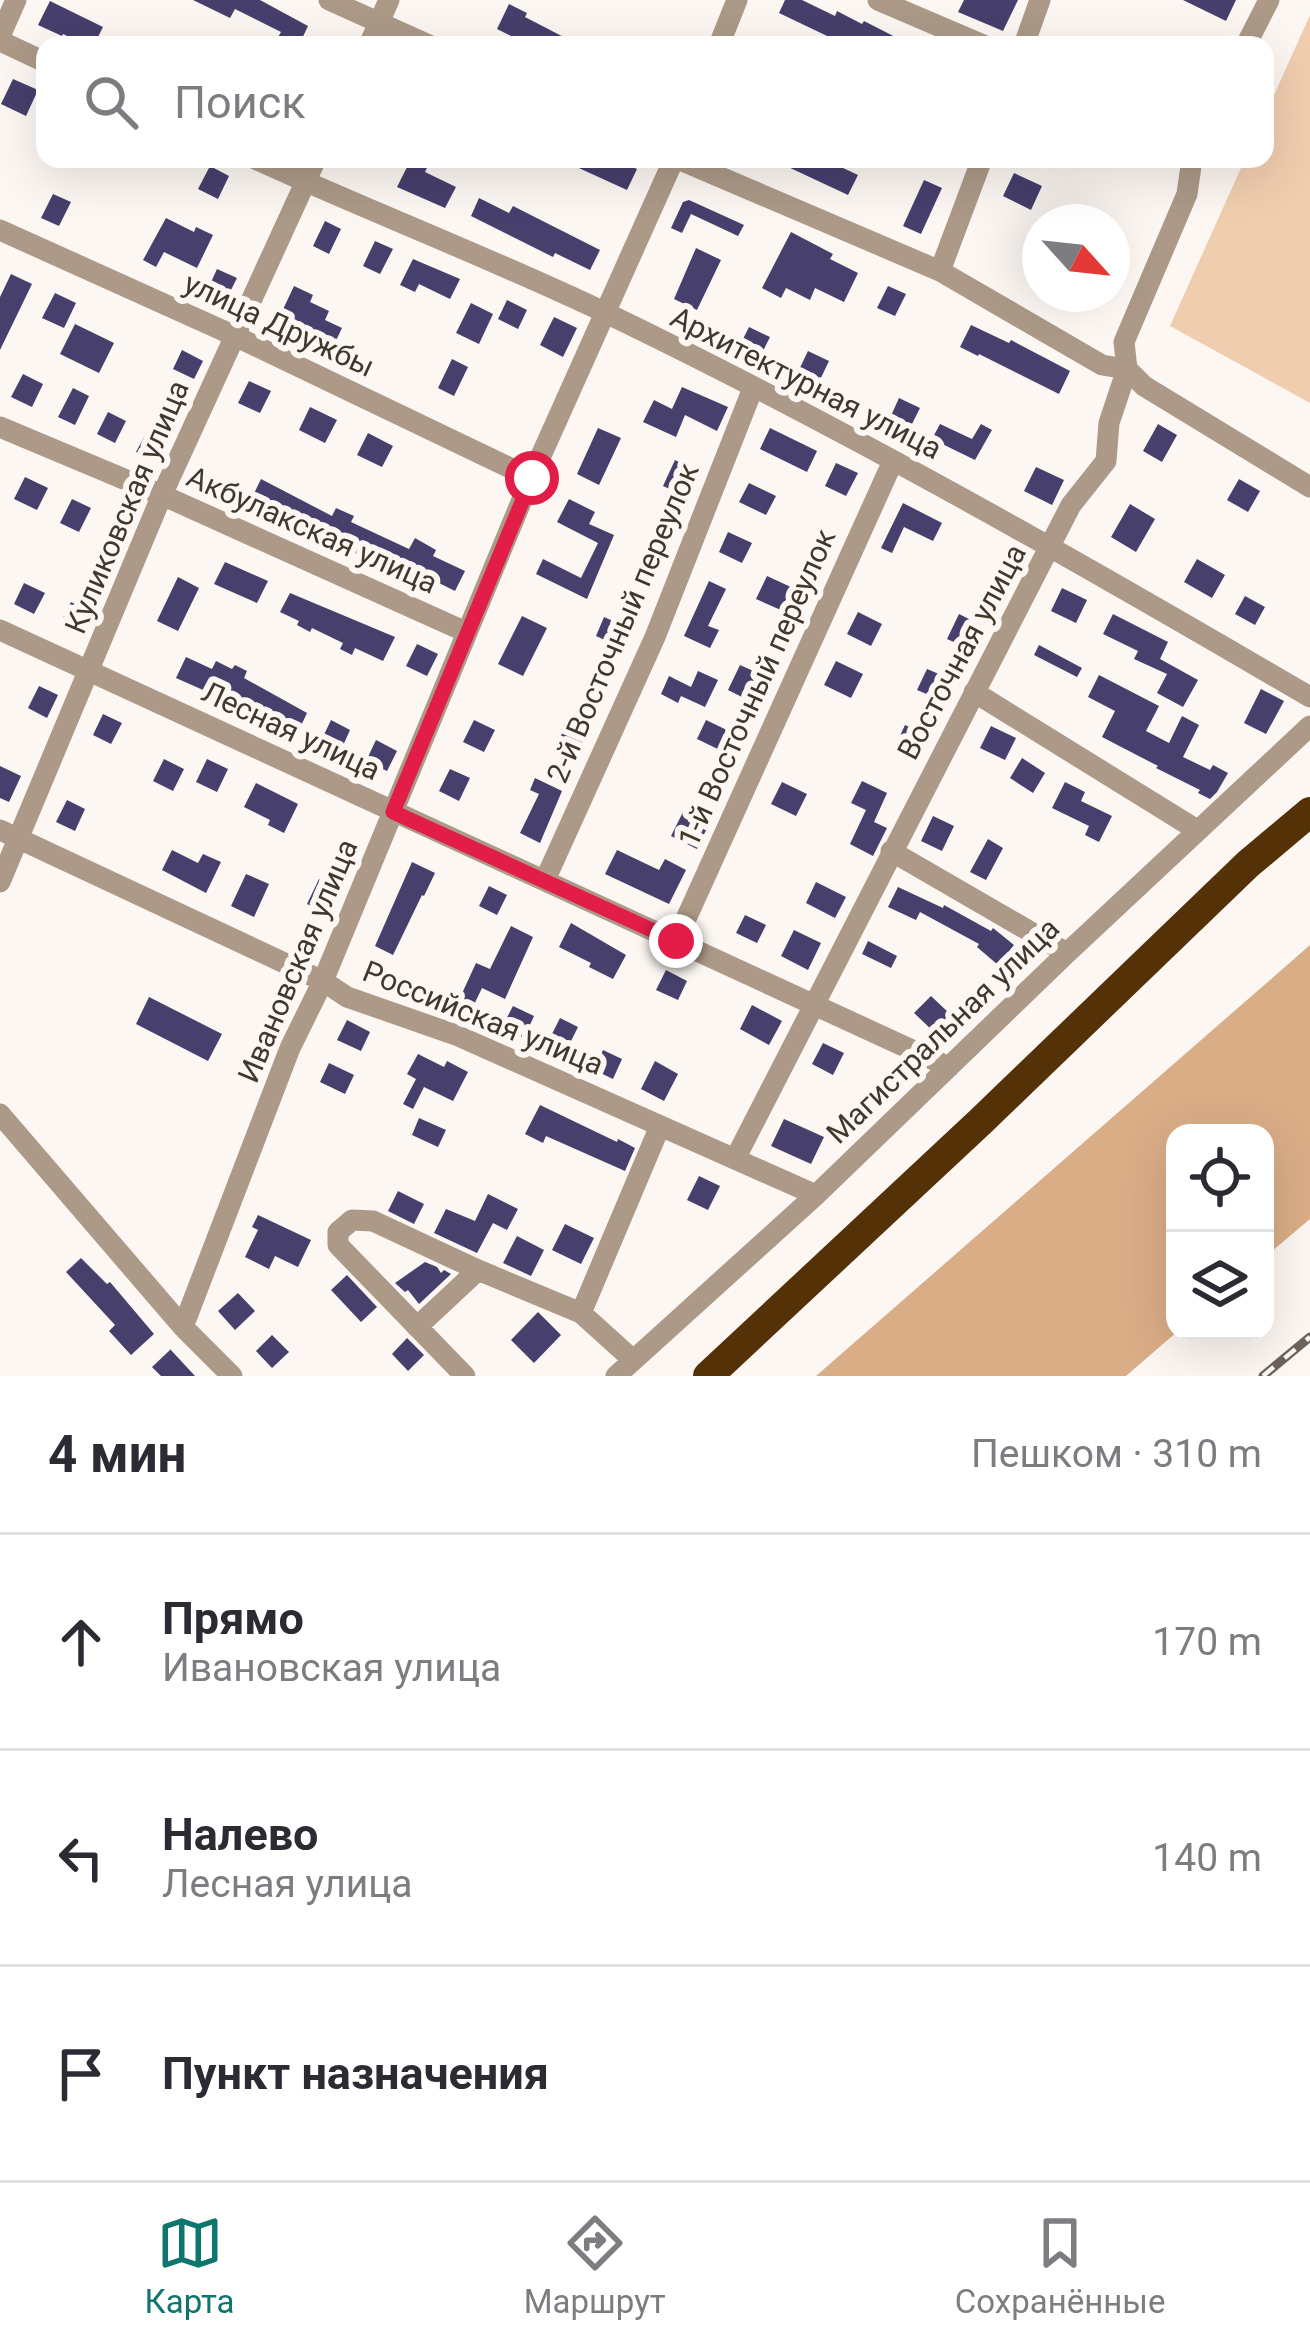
<!DOCTYPE html>
<html lang="ru">
<meta charset="utf-8">
<style>
body{margin:0;font-family:Roboto,sans-serif;background:#f2f2f3;color:#2b2b33}
.controls{position:absolute;right:36px;bottom:36px;display:grid;overflow:hidden;border-radius:24px;box-shadow:0 12px 48px #0002}
.controls button{width:108px;height:108px;display:grid;place-items:center;padding:0;border:0;border-bottom:3px solid #e1e1e2;background:#fff;color:#2b2b33;font:60px sans-serif}
.compass{position:absolute;left:1022px;top:204px;width:108px;height:108px;border-radius:50%;background:#fff;box-shadow:0 12px 48px #0002;rotate:117deg}
.stop{position:absolute;width:36px;height:36px;margin:-27px;border:9px solid #e11d48;border-radius:50%;background:#fff}
.stop.end{background:#e11d48;border-color:#fff;box-shadow:0 3px 12px #0008}
.list{margin:0;padding:0;list-style:none}
h2{display:flex;justify-content:space-between;align-items:center;height:156px;margin:0;padding:0 48px;font-size:51px}
h2 small{font-size:39px;font-weight:400;color:#7c7c81}
.list li{display:grid;grid-template-columns:78px 1fr auto;gap:36px;align-items:center;box-sizing:border-box;height:216px;padding:0 48px;border-top:3px solid #e1e1e2}
.list b{display:block;font-size:45px;white-space:nowrap}
.list p{margin:0;font-size:39px;white-space:nowrap;color:#7c7c81}
.list em{font-size:39px;font-style:normal;color:#7c7c81}
.icon{flex:none;width:66px;height:66px;fill:none;stroke:currentColor;stroke-width:2;stroke-linecap:round;stroke-linejoin:round}
.map{position:relative;flex:none;width:1310px;height:1376px;overflow:hidden}
.search{position:absolute;background:#fff;box-shadow:0 12px 48px #0002;left:36px;right:36px;top:36px;height:132px;display:flex;align-items:center;gap:30px;box-sizing:border-box;padding:0 42px;border-radius:24px;color:#7c7c81;font-size:45px}
.sheet{height:804px;background:#fff}
nav{display:flex;justify-content:space-around;align-items:center;box-sizing:border-box;height:168px;border-top:3px solid #e1e1e2;background:#fff;font-size:33px;color:#7c7c81}
nav a{display:grid;justify-items:center;gap:6px}
nav .on{color:#0f766e}
.map>svg:first-child{display:block}
</style>
<div class="map">
<svg width="1310" height="1376" viewBox="0 0 1310 1376">
<rect width="100%" height="100%" fill="#fcf7f2"/>
<!-- green -->
<path fill="#f0cdae" d="M1310 15V403L1170 326 1245 159H1265V115Z"/>
<!-- forest -->
<path fill="#d9ad86" d="M1310 945V1219L1265 1257V1133H1175V1331H1178L1126 1376H816Z"/>
<!-- building -->
<path fill="#473f6c" d="M193 0H260L308 26 299 45H289L277 39 281 32 235 9 230 18Z
M785 0H802L835 16 837 11 862 24 864 21 911 45H846L779 13Z
M964 0H1018L1003 31 958 12Z
M1183 0H1236L1226 21Z
M50 1 103 27 94 45H86L63 34 62 36 38 25Z
M509 4 527 13 525 17 579 45H529L497 29Z
M13 79 38 90 26 116 1 104Z
M411 159 429 164 425 172 456 187 445 208 397 187Z
M559 159H617L637 169 627 190Z
M771 159H824L858 175 848 195Z
M210 166 229 176 218 199 198 189Z
M1014 173 1042 186 1031 210 1003 196Z
M924 180 942 188 921 234 903 226Z
M53 194 71 202 59 226 41 218Z
M479 198 509 213 513 206 600 250 590 270 555 253 553 257 471 216Z
M689 200 744 225 738 236 691 214 682 233 671 228 683 202Z
M166 218 194 232 196 227 213 235 197 268 164 252 156 267 143 260Z
M325 221 341 229 329 254 313 246Z
M791 232 833 254 830 259 858 273 844 302 815 288 810 300 786 288 781 298 762 288Z
M375 241 393 249 380 274 363 266Z
M696 248 721 260 697 310 674 299Z
M413 259 460 279 450 299 419 284 415 292 400 285Z
M217 269 237 278 226 300 207 291Z
M11 274 32 284 0 350V297Z
M294 286 313 295 310 302 329 311 325 320 342 328 332 349 278 320Z
M888 286 906 294 895 316 877 308Z
M55 293 76 303 64 328 42 318Z
M507 300 527 310 518 329 498 319Z
M471 303 493 314 479 344 456 333Z
M554 317 577 328 563 357 540 345Z
M75 324 114 343 99 373 60 354Z
M971 325 1009 343 1011 340 1070 371 1059 394 979 354 978 356 960 347Z
M749 327 770 337 760 357 739 347Z
M182 350 203 361 194 379 173 369Z
M808 351 829 361 818 384 797 374Z
M452 359 468 367 454 396 438 388Z
M23 374 43 384 32 407 11 397Z
M249 381 271 391 260 413 238 403Z
M682 387 728 407 717 431 685 415 676 437 643 422 654 400 672 409Z
M73 388 89 396 75 425 58 417Z
M899 398 920 408 910 428 890 418Z
M310 407 337 420 325 443 299 430Z
M108 412 126 421 115 443 97 434Z
M940 424 972 439 981 424 992 430 975 460 932 439Z
M1158 424 1177 435 1162 462 1143 451Z
M149 428 171 439 159 463 136 452Z
M598 428 621 438 599 485 577 474Z
M770 428 817 451 807 472 760 449Z
M368 433 393 446 382 467 357 455Z
M675 460 695 470 683 495 663 486Z
M836 463 858 473 846 496 825 486Z
M1036 467 1064 480 1052 505 1024 491Z
M25 477 48 488 37 510 14 499Z
M261 479 332 516 336 508 354 516 351 522 409 549 415 538 436 550 433 556 465 571 455 591 423 575 420 580 388 563 386 566 355 553 312 530 249 504Z
M1239 479 1260 491 1248 512 1227 500Z
M749 483 776 496 766 515 739 502Z
M72 499 91 508 79 532 60 523Z
M569 499 595 512 589 524 614 535 587 599 536 574 543 559 581 578 598 543 557 522Z
M903 503 942 523 933 541 904 527 892 553 881 548Z
M1130 504 1155 519 1136 552 1111 537Z
M728 532 752 543 742 563 719 552Z
M1197 559 1225 575 1212 598 1184 582Z
M225 562 268 581 257 603 214 584Z
M767 576 793 588 783 611 756 599Z
M178 577 199 588 178 631 157 621Z
M88 580 106 588 83 635 60 624 71 602 77 605Z
M709 581 726 589 708 626 719 630 710 648 684 636Z
M24 583 45 593 34 614 14 604Z
M1062 588 1087 600 1076 623 1051 611Z
M290 593 395 637 383 661 355 648 352 655 340 649 343 643 312 628 310 632 297 625 299 621 280 612Z
M1245 596 1265 607 1255 625 1235 614Z
M858 612 882 624 871 646 847 634Z
M959 614 985 627 974 651 947 639Z
M1113 614 1168 642 1160 659 1198 680 1183 707 1157 693 1167 674 1134 659 1138 651 1103 634Z
M522 616 547 628 523 676 498 664Z
M604 617 629 628 620 647 596 636Z
M417 644 438 654 427 676 406 666Z
M1039 645 1082 668 1077 677 1034 655Z
M186 657 212 669 216 661 232 669 235 665 247 671 244 678 307 713 298 732 176 678Z
M836 661 863 674 851 698 824 685Z
M740 665 767 677 754 703 728 690Z
M927 669 946 677 936 698 917 690Z
M698 671 718 680 705 707 681 696 678 703 661 694 669 676 691 687Z
M1099 675 1159 706 1146 731 1169 743 1182 716 1199 725 1183 757 1210 770 1213 765 1228 773 1217 792 1210 799 1198 793 1200 790 1156 768 1158 766 1102 737 1115 711 1088 697Z
M39 686 58 695 47 718 28 708Z
M1261 689 1284 701 1266 734 1244 723Z
M103 714 122 723 111 744 93 735Z
M570 716 591 726 579 750 559 740Z
M331 720 350 730 341 750 321 741Z
M474 720 495 730 484 752 463 742Z
M706 720 733 733 724 752 697 739Z
M905 725 929 736 915 764 892 753Z
M991 726 1016 738 1005 760 980 748Z
M376 740 397 751 387 771 366 761Z
M1022 758 1045 773 1033 793 1010 778Z
M164 759 184 769 173 791 153 781Z
M207 759 228 769 217 792 196 782Z
M0 766 21 776 9 802 0 798Z
M450 769 470 778 459 801 439 791Z
M535 778 562 791 540 843 520 833 539 794 530 790Z
M862 781 887 793 874 822 887 828 873 856 850 844 866 810 851 803Z
M782 782 807 794 796 816 771 804Z
M1065 782 1085 792 1081 801 1112 816 1099 842 1085 835 1089 826 1052 808Z
M256 783 298 804 284 833 268 825 270 820 244 807Z
M67 800 85 809 75 831 56 822Z
M683 812 709 824 697 849 671 836Z
M933 816 954 826 942 851 921 841Z
M988 839 1003 848 986 880 970 872Z
M172 850 198 863 203 854 221 862 206 893 162 870Z
M617 850 659 870 665 859 686 870 669 904 605 874Z
M412 862 435 873 424 896 422 895 393 955 375 946Z
M246 874 269 884 254 917 231 906Z
M319 879 341 890 329 915 307 904Z
M816 882 846 897 835 918 806 903Z
M489 886 507 895 497 915 479 906Z
M898 887 943 908 944 905 991 931 993 928 1014 945 998 965 977 947 979 944 920 912 916 920 888 907Z
M745 915 766 925 757 943 736 933Z
M571 923 626 955 613 979 589 967 591 963 559 947Z
M511 926 533 937 505 999 482 988 467 1019 453 1013 476 963 490 969Z
M794 930 821 943 808 970 781 956Z
M868 941 897 956 891 968 862 954Z
M666 970 687 981 678 1000 656 990Z
M931 996 950 1014 933 1031 914 1013Z
M149 997 222 1034 208 1061 136 1024Z
M752 1005 782 1021 769 1045 740 1029Z
M513 1006 534 1016 524 1038 502 1027Z
M560 1018 578 1027 568 1047 550 1038Z
M347 1020 370 1032 361 1051 337 1040Z
M823 1043 844 1053 833 1075 812 1064Z
M603 1050 622 1059 613 1079 594 1070Z
M418 1054 444 1067 447 1061 468 1072 453 1101 424 1087 413 1109 403 1104 416 1079 407 1074Z
M655 1061 678 1074 664 1101 641 1089Z
M329 1063 354 1075 345 1094 320 1082Z
M540 1105 617 1142 618 1139 635 1148 625 1171 546 1136 543 1143 525 1134Z
M419 1118 446 1130 438 1147 412 1135Z
M784 1119 824 1137 811 1164 771 1146Z
M699 1176 720 1186 708 1210 687 1200Z
M398 1191 424 1204 414 1224 388 1211Z
M488 1194 518 1209 507 1230 493 1223 477 1253 434 1233 446 1209 475 1221Z
M258 1215 311 1240 298 1267 275 1256 269 1269 245 1257 258 1230 252 1227Z
M565 1224 594 1238 581 1264 552 1250Z
M517 1236 544 1250 531 1276 503 1263Z
M81 1258 107 1284 110 1282 154 1334 131 1355 109 1331 115 1325 66 1272Z
M425 1262 437 1267 441 1273 444 1270 451 1274 419 1304 408 1290 405 1292 395 1283Z
M347 1275 377 1307 361 1322 331 1290Z
M238 1293 255 1311 235 1330 218 1311Z
M538 1312 561 1335 534 1363 511 1340Z
M272 1335 289 1352 272 1368 256 1351Z
M407 1338 424 1355 408 1371 392 1354Z
M170 1350V1349L195 1376H161L152 1367Z"/>
<g fill="none" stroke-linecap="round" stroke-linejoin="round">
<!-- minor -->
<path stroke="#ac9988" stroke-width="21" d="M329 0 429 45
M878 0 983 45
M0 36 16 0
M0 41 45 62
M369 45 389 0
M719 45 737 0
M1024 45 1040 0
M1246 45 1269 0
M255 159C371 212 491 258 606 313 847 429 1079 562 1310 697
M678 159 940 271 1102 365 1127 369 1144 386 1310 487
M0 230 235 336 531 478
M940 271 982 159
M0 427 162 495 466 632
M0 630 949 1067
M974 692 1197 830
M0 830 323 981 347 997 456 1035 816 1195
M891 851 1067 953
M545 880 655 637 753 388
M0 882 162 495 316 159
M676 941 893 461
M0 1114 183 1327 232 1376
M735 1159 1071 505 1106 461 1109 423 1127 369 1124 342 1187 194 1192 159
M581 1313 660 1126
M183 1327 290 1048 323 981 531 478 674 159
M417 1327 478 1270
M465 1376 338 1245V1232L352 1220 373 1221 478 1270 581 1313 633 1360
M616 1376 816 1195 1067 953 1310 726"/>
<!-- highway -->
<path stroke="#553108" stroke-width="30" d="M708 1376 980 1122 1248 864 1310 812"/>
<!-- rail casing -->
<g stroke="#6c6259" stroke-width="9">
<path id="rail" d="M1263 1376 1310 1337"/>
</g>
<!-- rail -->
<use href="#rail" stroke="#fcf7f2" stroke-width="4.5" stroke-dasharray="14" stroke-linecap="butt"/>
</g>
<g fill="none" stroke-linecap="round" stroke-linejoin="round">
<!-- route -->
<path stroke="#e11d48" stroke-width="15" d="M532 478 393 812 676 941"/>
</g>
<g text-anchor="middle" stroke-width="12" stroke-linejoin="round" paint-order="stroke">
<!-- street labels -->
<g font-size="30" fill="#42372d" stroke="#fcf7f2">
<text transform="translate(279 325) rotate(25)" y="10">улица Дружбы</text>
<text transform="translate(806 383) rotate(27)" y="10">Архитектурная улица</text>
<text transform="translate(127 507) rotate(-67)" y="10">Куликовская улица</text>
<text transform="translate(312 530) rotate(24)" y="10">Акбулакская улица</text>
<text transform="translate(623 623) rotate(-67)" y="10">2-й Восточный переулок</text>
<text transform="translate(962 652) rotate(-62)" y="10">Восточная улица</text>
<text transform="translate(757 688) rotate(-66)" y="10">1-й Восточный переулок</text>
<text transform="translate(291 731) rotate(25)" y="10">Лесная улица</text>
<text transform="translate(298 961) rotate(-67)" y="10">Ивановская улица</text>
<text transform="translate(483 1018) rotate(22)" y="10">Российская улица</text>
<text transform="translate(943 1031) rotate(-44)" y="10">Магистральная улица</text>
</g>
</g>
</svg>
<div class="controls">
<button><svg class="icon" aria-label="locate" viewBox="0 0 24 24"><circle cx="12" cy="12" r="6"/><path d="M12 2v4M12 18v4M2 12h4M18 12h4"/></svg></button>
<button><svg class="icon" aria-label="layers" viewBox="0 0 24 24"><path d="M12 4l9 5-9 5-9-5zM3 14l9 5 9-5"/></svg></button>
</div>
<svg class="compass" viewBox="-18 -18 36 36"><path d="M0-13l5 13h-10z" fill="#e53935"/><path d="M0 13l5-13h-10z" fill="#7c7c81"/></svg>
<div class="stop" style="left:532px;top:478px"></div>
<div class="stop end" style="left:676px;top:941px"></div>
<div class="search"><svg class="icon" aria-label="search" viewBox="0 0 24 24"><circle cx="10" cy="10" r="6"/><path d="M15 15l6 6"/></svg>Поиск</div>
</div>
<section class="sheet">
<h2>4 мин<small>Пешком · 310 m</small></h2>
<ul class="list">
<li><svg class="icon" aria-label="ahead" viewBox="0 0 24 24"><path d="M12 20V5M6 11l6-6 6 6"/></svg><div><b>Прямо</b><p>Ивановская улица</p></div><em>170 m</em></li>
<li><svg class="icon" aria-label="left" viewBox="0 0 24 24"><path d="M17 20v-9H6M10 6l-5 5 5 5"/></svg><div><b>Налево</b><p>Лесная улица</p></div><em>140 m</em></li>
<li><svg class="icon" aria-label="arrive" viewBox="0 0 24 24"><path d="M6 21V4h12l-3 4 3 4H6"/></svg><div><b>Пункт назначения</b></div></li>
</ul>
</section>
<nav>
<a class="on"><svg class="icon" aria-label="map" viewBox="0 0 24 24"><path d="M3 6l6-2 6 2 6-2v14l-6 2-6-2-6 2zM9 4v14M15 6v14"/></svg>Карта</a>
<a><svg class="icon" aria-label="directions" viewBox="0 0 24 24"><path d="M12 3l9 9-9 9-9-9zM9 14v-3h6M13 9l2 2-2 2"/></svg>Маршрут</a>
<a><svg class="icon" aria-label="saved" viewBox="0 0 24 24"><path d="M7 4h10v16l-5-4-5 4z"/></svg>Сохранённые</a>
</nav>
